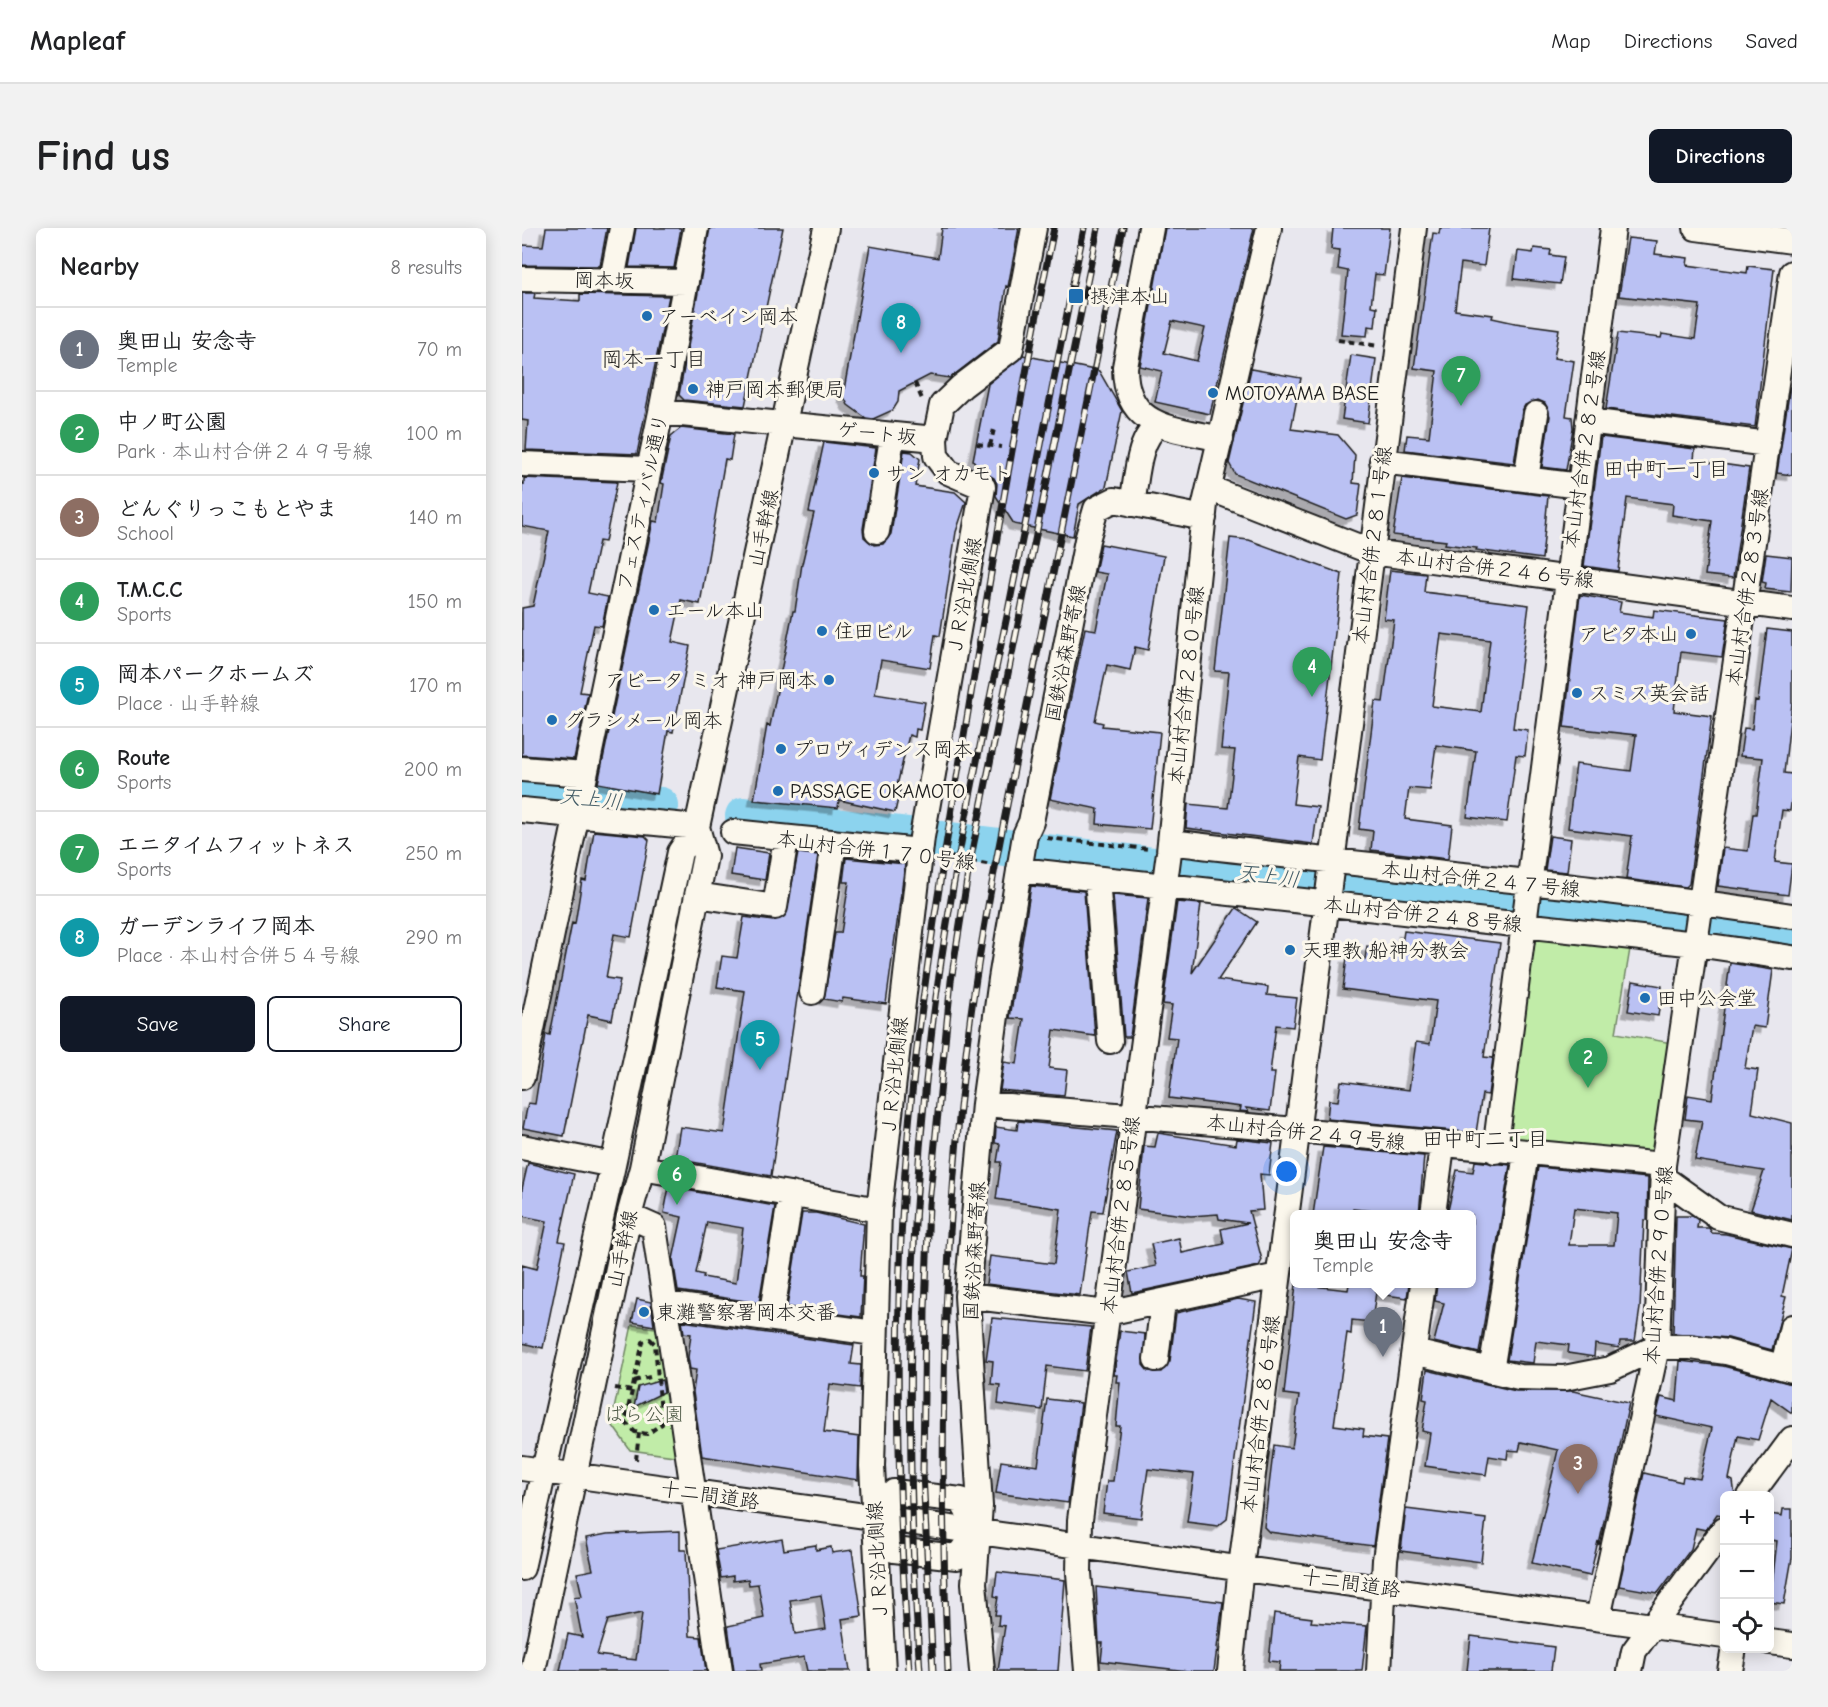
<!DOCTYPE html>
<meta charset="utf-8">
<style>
body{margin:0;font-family:"Comic Neue","Klee One",sans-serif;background:#f2f2f2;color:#202124}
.controls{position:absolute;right:18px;bottom:18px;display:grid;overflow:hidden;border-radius:9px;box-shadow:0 3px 15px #0003}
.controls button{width:54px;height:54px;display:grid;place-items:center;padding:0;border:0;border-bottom:2px solid #e0e0e0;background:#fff;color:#202124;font:30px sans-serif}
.you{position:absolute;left:765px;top:944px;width:21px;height:21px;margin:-15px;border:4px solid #fff;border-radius:50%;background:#1a73e8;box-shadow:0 0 0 9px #1a73e833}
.badge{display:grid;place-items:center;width:39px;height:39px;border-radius:50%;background:#111827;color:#fff;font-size:20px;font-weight:700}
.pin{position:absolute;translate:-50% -50px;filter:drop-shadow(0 2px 3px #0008)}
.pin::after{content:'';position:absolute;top:32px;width:21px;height:18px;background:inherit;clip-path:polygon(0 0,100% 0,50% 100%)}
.popup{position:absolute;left:768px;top:982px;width:186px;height:78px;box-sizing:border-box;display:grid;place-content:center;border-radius:9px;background:#fff;filter:drop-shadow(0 2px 4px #0005);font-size:20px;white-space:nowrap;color:#757577}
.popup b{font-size:22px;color:#202124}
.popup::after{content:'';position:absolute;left:50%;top:100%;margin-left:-12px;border:12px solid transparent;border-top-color:#fff}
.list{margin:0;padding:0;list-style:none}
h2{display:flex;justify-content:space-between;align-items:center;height:78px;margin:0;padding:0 24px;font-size:26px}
h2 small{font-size:20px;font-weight:400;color:#757577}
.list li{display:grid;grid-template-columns:39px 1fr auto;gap:18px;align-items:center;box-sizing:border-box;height:84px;padding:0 24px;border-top:2px solid #e0e0e0}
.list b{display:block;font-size:22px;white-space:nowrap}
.list p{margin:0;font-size:20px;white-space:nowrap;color:#757577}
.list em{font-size:20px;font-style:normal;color:#757577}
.actions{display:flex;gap:12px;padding:18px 24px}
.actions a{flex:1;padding:14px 0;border:2px solid #111827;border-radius:9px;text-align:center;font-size:21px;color:#111827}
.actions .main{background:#111827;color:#fff}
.icon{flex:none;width:33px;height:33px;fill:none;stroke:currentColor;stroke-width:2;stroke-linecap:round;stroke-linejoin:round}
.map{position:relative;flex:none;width:1270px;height:1443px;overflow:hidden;border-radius:9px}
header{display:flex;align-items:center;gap:36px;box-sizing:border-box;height:84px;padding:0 30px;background:#fff;border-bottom:2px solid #e0e0e0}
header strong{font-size:28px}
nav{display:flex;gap:33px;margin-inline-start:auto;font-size:21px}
.intro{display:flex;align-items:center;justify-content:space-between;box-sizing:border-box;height:144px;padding:0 36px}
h1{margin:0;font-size:42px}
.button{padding:15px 27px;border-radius:9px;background:#111827;color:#fff;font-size:21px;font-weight:700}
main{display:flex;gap:36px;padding:0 36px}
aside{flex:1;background:#fff;border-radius:9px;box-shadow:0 3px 15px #0003}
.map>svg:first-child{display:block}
</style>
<header>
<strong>Mapleaf</strong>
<nav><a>Map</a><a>Directions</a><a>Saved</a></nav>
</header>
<div class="intro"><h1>Find us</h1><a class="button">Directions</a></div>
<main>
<aside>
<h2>Nearby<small>8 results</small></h2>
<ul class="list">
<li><span class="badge" style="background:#6b7280">1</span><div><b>奥田山 安念寺</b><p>Temple</p></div><em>70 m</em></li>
<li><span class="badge" style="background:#2e9e5b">2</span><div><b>中ノ町公園</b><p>Park · 本山村合併２４９号線</p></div><em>100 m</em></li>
<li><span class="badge" style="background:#8d6e63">3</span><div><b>どんぐりっこもとやま</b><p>School</p></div><em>140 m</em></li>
<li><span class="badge" style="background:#2e9e5b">4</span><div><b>T.M.C.C</b><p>Sports</p></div><em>150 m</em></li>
<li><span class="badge" style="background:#0f9aa8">5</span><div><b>岡本パークホームズ</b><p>Place · 山手幹線</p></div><em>170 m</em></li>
<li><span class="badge" style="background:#2e9e5b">6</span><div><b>Route</b><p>Sports</p></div><em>200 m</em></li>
<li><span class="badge" style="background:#2e9e5b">7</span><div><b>エニタイムフィットネス</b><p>Sports</p></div><em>250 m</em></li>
<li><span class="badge" style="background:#0f9aa8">8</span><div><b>ガーデンライフ岡本</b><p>Place · 本山村合併５４号線</p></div><em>290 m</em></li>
</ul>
<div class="actions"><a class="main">Save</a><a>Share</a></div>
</aside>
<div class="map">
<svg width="1270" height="1443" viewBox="0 0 1270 1443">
<defs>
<filter id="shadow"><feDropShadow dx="-5.5" dy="5.5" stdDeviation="0" flood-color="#0004"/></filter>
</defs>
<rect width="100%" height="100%" fill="#e8e7ee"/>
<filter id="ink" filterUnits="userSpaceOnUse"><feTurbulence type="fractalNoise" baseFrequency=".0167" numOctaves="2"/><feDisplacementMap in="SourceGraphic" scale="12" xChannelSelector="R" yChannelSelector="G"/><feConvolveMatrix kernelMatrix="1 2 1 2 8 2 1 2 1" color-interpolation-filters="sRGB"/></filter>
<g filter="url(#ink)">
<!-- green -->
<path fill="#c1eca8" stroke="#6e8462" stroke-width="1.5" d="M1017 704 1109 715 1094 805 1150 815 1136 920 1127 928 991 916 983 906 1009 711Z
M110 1097 141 1101 160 1229 108 1222 89 1195Z"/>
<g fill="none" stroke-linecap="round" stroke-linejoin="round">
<!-- river -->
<path stroke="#8cd3ee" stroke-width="38" d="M0 563 138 578
M222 588 624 637 1153 696 1270 713"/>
</g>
<!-- building -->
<path fill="#bac1f3" stroke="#1c1c1c" stroke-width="1.5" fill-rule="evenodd" filter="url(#shadow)" d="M24 0H85L78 38 0 37V17L21 18Z
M114 0H159L152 40 107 39Z
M188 0H261L223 178 162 172 157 167Z
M420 0H497L486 59 484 58 476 113 428 150 408 147 377 163 376 174 371 182 351 191 344 190 326 177 321 167 348 18 416 30Z
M643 0H732L688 186 633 174 640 143 618 138ZM650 93 683 100 675 133 642 125Z
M811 0H868L862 47 853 46 849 78 855 79 853 99 846 98 845 108 819 106 826 43 816 41 818 22 809 21Z
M918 0H967L962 38 939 35 933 82 971 87 970 90 993 95 1037 101 1032 130 1052 133 1044 188 1050 189 1051 200 1044 242 1020 239 1028 188 1023 175 1016 172 1003 177 1000 183 992 235 883 222 885 207 907 209 915 143 892 140 911 5 917 6Z
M1106 10 1135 13 1133 26 1166 30 1165 37 1225 45 1226 38 1252 41 1233 199 1084 181 1096 105 1139 110 1140 106 1173 111 1178 77 1097 68Z
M1012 20 1029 22 1028 27 1042 29 1038 56 992 51 996 23 1011 25Z
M0 65H13L12 70 58 73V66L147 68 115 226 4 222 6 193 0 192Z
M501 127 577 143 600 183 584 259 557 276 551 308 492 296 474 268 475 256 472 250 458 242 451 232 466 156Z
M829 127 854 131 846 195 820 191Z
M729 141 779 150 769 201 816 207 833 227 831 255 839 256 835 287 824 291 713 246 707 235Z
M1268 159H1270V247L1255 245Z
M159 200 212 206 208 232 203 231 178 376 159 372 150 414 168 418 151 504 146 503 135 566 76 555 131 293 136 294 142 256 139 255 149 208Z
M1079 209 1173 221 1172 232 1227 240 1211 350 1183 347 1190 293 1150 287 1151 276 1105 270 1096 343 1062 338Z
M302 214 354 220 341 301 342 309 352 317 361 316 369 306 382 223 390 224 398 231 393 258 433 264 444 274 434 304 418 408 413 407 408 440 359 432 353 466 403 474 398 502 394 501 393 509 387 507 374 562H378L373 584 317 572 316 580 232 572 245 497 248 498 271 383H273L280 336 292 285 287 284Z
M2 250 95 254 83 314 77 313 66 365 86 369 80 398 72 397 58 464 66 465 52 531 0 527V380L11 378 27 303 0 298V255L2 256Z
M880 250 1026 268 1020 331 954 322 955 320 923 316 924 313 871 307Z
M708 310 727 312 820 346 798 532 777 529 771 576 796 579 791 616 664 600 666 576 706 580 713 522 699 521 707 444 693 443Z
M579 316 642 328 626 422 613 419 608 442 585 437 573 493 581 495 580 498 638 504 628 601 575 596 576 581 528 571 563 400 574 402 585 346 573 344Z
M1244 326 1270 329 1269 364 1243 361 1244 355 1240 354Z
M868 342 904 346 902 364 1007 377 991 500 1006 502 1003 528 994 527 985 594 945 589 954 523 914 517 908 562 887 560 883 591 930 597 926 631 849 622 851 603 837 601 853 473 861 474 872 392 862 391ZM919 406 968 412 959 484 910 478Z
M1058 367 1099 374 1097 384 1131 389 1132 382 1206 391 1200 429 1159 424 1152 483 1190 488 1167 656 1164 659 1104 651 1110 608 1046 600 1054 536 1109 543 1114 507 1042 499Z
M1245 401 1270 404V475L1262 545 1270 546V569L1268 583 1260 582 1253 634 1270 636 1266 667 1196 658 1201 620 1226 623 1231 586H1234L1241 530 1218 528 1222 500 1230 501 1233 472 1236 473Z
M72 603 123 608 127 612 109 709 92 706 84 750 98 752 90 792 66 787 42 908 1 900 6 875 13 876 24 806 28 807 50 695 53 696 60 652 64 653Z
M1028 608 1049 611 1045 644 1023 642Z
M213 620 247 625 243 652 209 647Z
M276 625 296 627 249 948 153 931 158 899 202 905 223 763 195 759 200 728 215 730 222 689 251 693 264 687Z
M324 630 383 636 364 776 321 770 320 774 302 771 313 705H319L327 654H321Z
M509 658 562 663 573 808 532 802 527 840 545 842 542 868 478 862 482 834 495 836 502 791 488 790Z
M591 667 626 670 608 809H602Z
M655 674 679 676 670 745 714 680 735 694 696 752 746 759 745 767 775 770 771 799 754 797 748 845H753L748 883 724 880 727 884 718 883 719 879 647 870 655 810 645 809 650 777 641 776Z
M882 703 978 715 962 829 971 830 966 867 960 866 954 905 805 891 807 872 816 873 819 853 887 862 894 814 908 816 914 773 821 761 825 729 843 731 845 718 879 722Z
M1208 735 1251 742 1243 800 1230 798 1223 840 1236 842 1230 885 1270 895V992L1229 982 1242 943 1173 932 1180 893 1163 891 1166 867 1190 871Z
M1111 753 1140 758 1136 788 1106 783Z
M496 893 595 903 581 984 570 983 558 1067 464 1056 468 1028 532 1036 539 981 474 971 479 934H475L478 916 473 915 474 899 495 902Z
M636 905 714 917 715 911 751 915 747 947 738 946 741 982 727 983 740 1032 737 1038 610 1065 606 1044 634 1038 629 1016 657 1010 660 1025 702 1016 699 1001 726 995 697 991 696 986 669 988 616 981 622 918 633 919Z
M801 919 902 928 897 987 831 981 830 987H791Z
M953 933 988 937 957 1125 912 1114 922 1075 913 1073 915 1056H950V987H925L935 942 951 944Z
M6 935 52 946 37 1013 43 1014 21 1120 0 1115V1037L15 1041 25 993 0 988V961Z
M1016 939 1126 950 1125 992H1122L1118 1080 1113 1113H1098L1097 1120 1073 1116 1072 1129 1046 1125 1047 1117 1014 1113 1011 1135 985 1132ZM1052 980 1095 985 1092 1017H1047Z
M147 959 253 978 237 1075 156 1063 151 1031 160 989 142 985ZM185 994 221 1000 214 1055 181 1049 182 1047 174 1045Z
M280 985H294L342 996 338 1048H341L339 1089 265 1079Z
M1154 988H1170L1176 992 1175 1000H1187L1190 1005 1204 1006 1270 1021 1260 1068 1264 1069 1250 1122 1206 1110 1151 1105Z
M774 1056 826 1062 827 1056H855L850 1094 830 1092 829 1106 825 1105 812 1197 842 1201 841 1208 865 1211 851 1318 747 1304 742 1299 752 1217 770 1220 777 1168 762 1166Z
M858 1056H887L885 1070 857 1066Z
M115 1071 129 1074 132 1098 110 1094Z
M716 1071 734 1074 705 1291 696 1298 665 1294 672 1246 626 1241 619 1290 581 1285 585 1253H591L598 1198H594L598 1154H594L595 1147H592L598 1103 623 1106 621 1137 626 1143 639 1144 648 1133 654 1085Z
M470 1090 569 1099 563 1143 525 1138 520 1182 476 1176 478 1157 469 1156 471 1133 464 1132Z
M160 1093 332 1117 329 1136 339 1137 338 1160 308 1156 302 1204 337 1209 336 1252 180 1228 171 1164 174 1142 168 1141 166 1129 169 1106 162 1105Z
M1158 1133 1201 1138 1270 1156V1185L1249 1170 1236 1212 1216 1208 1207 1251 1211 1253 1213 1268H1203L1200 1287 1195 1286 1184 1302 1174 1300 1169 1321 1136 1365 1097 1358 1122 1245 1160 1254 1161 1248 1178 1251 1190 1200 1134 1188 1139 1169 1155 1173Z
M905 1142 994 1163H1051L1107 1175 1077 1317 1076 1313 1068 1348 1010 1335 1036 1222 999 1214 997 1223 986 1222 985 1231 967 1228 964 1247 903 1238 908 1205 900 1203 905 1172 901 1171Z
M140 1152 142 1164 112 1179 116 1159Z
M525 1171 559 1175 546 1275 474 1265 479 1233 516 1238Z
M884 1281 964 1291 959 1334 879 1323Z
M1261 1281H1270V1330L1262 1376 1248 1374 1255 1313 1248 1312V1286L1260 1288Z
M158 1303V1322H164L168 1408 179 1409 184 1443H38L46 1406 60 1409 52 1369 60 1368 55 1345 71 1342 64 1310 85 1306ZM120 1385 114 1432 75 1427 86 1392Z
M260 1311 262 1322 294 1317V1322L309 1319 310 1325 330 1322 340 1388 320 1391 328 1443H285L282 1429 238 1436 239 1443H212L206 1398 242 1390 236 1356 227 1357 226 1351 211 1353V1348L199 1350 194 1322ZM299 1367 304 1401 273 1406 268 1372Z
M475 1344 543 1352 536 1443H476L483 1398 476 1397 477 1387H473L476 1369 472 1368Z
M574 1359 701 1374 692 1443H666L579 1433 581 1415H577Z
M752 1385 790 1390 789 1394 845 1398 840 1443H757L758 1434 747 1433Z
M949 1408 1032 1419 1029 1443H945Z"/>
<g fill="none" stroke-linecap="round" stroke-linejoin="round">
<!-- minor casing -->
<g stroke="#1c1c1c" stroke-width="28">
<path id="minor" d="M629 0 603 139C603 201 651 200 699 211
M1174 0 1270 13
M0 51 164 54
M90 52 100 0
M139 184 413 211
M1066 193 1246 216
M860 233 1058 258
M0 236 127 241
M1004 251 1014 186
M687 260 850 324 1270 381
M610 276C615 252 615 210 637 197
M355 303 370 210
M0 541 62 546
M0 582 175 599
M211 604 398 623
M648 614C855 640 1064 656 1270 688
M497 642 1174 716 1270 730
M575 651 588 813
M175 667 253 679 264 610
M290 764 312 614
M0 849 139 184 174 0
M462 876 775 902 1141 937
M0 919 91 937
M973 923 1091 0
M120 940 357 982
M1140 949 1196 989 1270 1007
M911 986 920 918
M107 988 132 999 198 1443
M445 1068 585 1085 756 1048
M143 1076 352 1105
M249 1090 269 966
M892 1124 997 1149 1042 1150 1088 1141 1135 1119H1169L1204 1124 1270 1142
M634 1131 641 1074
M1261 1138 1270 1099
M969 1143 1004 926
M0 1240 1202 1408
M1228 1268 1270 1211
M353 1291 372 1264 439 1272 456 1302
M355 1294 372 1322 435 1329 456 1302
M0 1340 91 937 158 624 175 599 304 0
M1076 1390 1135 1119 1141 937 1270 45
M1248 1414 1270 1417
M11 1443 107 988 120 940 183 628 175 599
M361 1443 350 1238 357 982 400 609 461 259 426 244 414 228 413 211 420 177 440 158 489 121 512 0
M460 1443 452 1355 458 1278 445 1068 462 876 479 751 503 607 509 594 565 312 574 281 592 272 682 290
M565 1443 557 1345 558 1292 647 624 683 276 747 0
M708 1443 719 1339 892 0
M857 1443 863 1332 901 1056
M1108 1443 1112 1423 1202 1301
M1208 1443 1212 1420"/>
</g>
<!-- path -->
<path stroke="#1c1c1c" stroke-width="4" stroke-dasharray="6 4.5" stroke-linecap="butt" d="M816 112 857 118
M393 155 400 171
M455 216 479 219
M468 218 472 201
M525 610 627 621
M418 627 475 638
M128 1111 133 1116 140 1196 125 1206 113 1204 103 1194 121 1114Z
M112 1153 132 1148
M93 1160 110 1163
M114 1232 117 1205"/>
<!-- minor -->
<use href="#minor" stroke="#fbf7ec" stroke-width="24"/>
<!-- rail casing -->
<g stroke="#1c1c1c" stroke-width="7">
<path id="rail" d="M387 1443C377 1292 372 1141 380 990 389 822 417 656 445 490 472 326 499 162 532 0
M398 1443C383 1227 384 1007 411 792 428 656 457 522 485 388 511 259 536 129 562 0
M411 1443 401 1245 403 1082 407 976 429 753 447 639 576 0
M426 1443C416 1223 420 1003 449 785 463 683 484 582 504 482 535 321 569 161 601 0"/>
</g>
<!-- rail -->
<use href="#rail" stroke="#fbf7ec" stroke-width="4.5" stroke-dasharray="14" stroke-linecap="butt"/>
</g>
</g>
<!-- markers -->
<g fill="#1f6fb2" stroke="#fbf7ec" stroke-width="2">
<rect x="546" y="60" width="16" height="16" rx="3"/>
<circle cx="125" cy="88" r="6"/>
<circle cx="171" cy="161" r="6"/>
<circle cx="691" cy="165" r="6"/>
<circle cx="352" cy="245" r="6"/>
<circle cx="132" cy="382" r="6"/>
<circle cx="300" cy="403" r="6"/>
<circle cx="1169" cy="406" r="6"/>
<circle cx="307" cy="452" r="6"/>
<circle cx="1055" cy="465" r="6"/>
<circle cx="30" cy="492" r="6"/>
<circle cx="259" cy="521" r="6"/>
<circle cx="256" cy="563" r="6"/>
<circle cx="768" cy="722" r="6"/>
<circle cx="1123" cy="770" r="6"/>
<circle cx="122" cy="1084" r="6"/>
</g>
<g text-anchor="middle" stroke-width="6" stroke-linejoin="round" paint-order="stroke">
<!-- street labels -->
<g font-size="20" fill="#1c1c1c" stroke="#fbf7ec">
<text transform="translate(82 52) rotate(1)" y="7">岡本坂</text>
<text transform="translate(355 205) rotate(6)" y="7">ゲート坂</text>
<text transform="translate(1062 221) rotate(-82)" y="7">本山村合併２８２号線</text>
<text transform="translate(120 274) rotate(-78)" y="7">フェスティバル通り</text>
<text transform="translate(241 300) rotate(-78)" y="7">山手幹線</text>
<text transform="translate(850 317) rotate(-83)" y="7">本山村合併２８１号線</text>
<text transform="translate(973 340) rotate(7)" y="7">本山村合併２４６号線</text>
<text transform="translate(1225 359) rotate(-82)" y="7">本山村合併２８３号線</text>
<text transform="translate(442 368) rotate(-80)" y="7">ＪＲ沿北側線</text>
<text transform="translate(543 425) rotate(-79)" y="7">国鉄沿森野寄線</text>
<text transform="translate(664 457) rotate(-84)" y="7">本山村合併２８０号線</text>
<text transform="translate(354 622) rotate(7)" y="7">本山村合併１７０号線</text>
<text transform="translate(959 651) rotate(6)" y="7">本山村合併２４７号線</text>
<text transform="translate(901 686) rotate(6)" y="7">本山村合併２４８号線</text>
<text transform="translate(372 848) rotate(-84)" y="7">ＪＲ沿北側線</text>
<text transform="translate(784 904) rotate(6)" y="7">本山村合併２４９号線</text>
<text transform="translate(598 987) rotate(-83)" y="7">本山村合併２８５号線</text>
<text transform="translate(100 1021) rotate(-78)" y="7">山手幹線</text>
<text transform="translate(452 1023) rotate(-87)" y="7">国鉄沿森野寄線</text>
<text transform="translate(1136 1037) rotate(-86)" y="7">本山村合併２９０号線</text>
<text transform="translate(738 1186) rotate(-83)" y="7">本山村合併２８６号線</text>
<text transform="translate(188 1267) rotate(8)" y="7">十二間道路</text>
<text transform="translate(355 1333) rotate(-93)" y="7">ＪＲ沿北側線</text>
<text transform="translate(829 1355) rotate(8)" y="7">十二間道路</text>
</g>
<!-- poi labels -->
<g font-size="20" fill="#1c1c1c" stroke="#fbf7ec" text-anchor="start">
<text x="568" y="75">摂津本山</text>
<text x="137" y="95">アーベイン岡本</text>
<text x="183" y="168">神戸岡本郵便局</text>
<text x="703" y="172">MOTOYAMA BASE</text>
<text x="364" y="252">サン オカモト</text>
<text x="144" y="389">エール本山</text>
<text x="312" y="410">住田ビル</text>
<text x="1157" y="413" text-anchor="end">アビタ本山</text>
<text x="295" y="459" text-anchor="end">アビータ ミオ 神戸岡本</text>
<text x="1067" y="472">スミス英会話</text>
<text x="42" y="499">グランメール岡本</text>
<text x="271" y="528">プロヴィデンス岡本</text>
<text x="268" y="570">PASSAGE OKAMOTO</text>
<text x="780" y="729">天理教 船神分教会</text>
<text x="1135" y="777">田中公会堂</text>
<text x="134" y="1091">東灘警察署岡本交番</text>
</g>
<!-- park labels -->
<g font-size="20" fill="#4e5a46" stroke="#fbf7ec">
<text x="122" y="1193">ばら公園</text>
</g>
<!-- neighbourhood labels -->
<g font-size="21" fill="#1c1c1c" stroke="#fbf7ec">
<text x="132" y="138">岡本一丁目</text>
<text x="1144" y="248">田中町一丁目</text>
<text x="963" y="918">田中町二丁目</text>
</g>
<!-- water labels -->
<g font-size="21" font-style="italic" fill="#435c66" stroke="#fbf7ec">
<text transform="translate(69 571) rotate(6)" y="7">天上川</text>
<text transform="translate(746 648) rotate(7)" y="7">天上川</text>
</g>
</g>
</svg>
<div class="controls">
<button>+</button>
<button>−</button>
<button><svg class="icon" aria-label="locate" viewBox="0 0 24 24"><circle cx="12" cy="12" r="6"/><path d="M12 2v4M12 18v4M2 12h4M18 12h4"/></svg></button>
</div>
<div class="you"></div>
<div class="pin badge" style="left:861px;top:1129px;background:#6b7280">1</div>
<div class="popup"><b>奥田山 安念寺</b>Temple</div>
<div class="pin badge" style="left:1066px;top:860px;background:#2e9e5b">2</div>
<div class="pin badge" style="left:1056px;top:1266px;background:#8d6e63">3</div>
<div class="pin badge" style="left:790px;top:469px;background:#2e9e5b">4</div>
<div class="pin badge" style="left:238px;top:842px;background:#0f9aa8">5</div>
<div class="pin badge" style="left:155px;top:977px;background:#2e9e5b">6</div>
<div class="pin badge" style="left:939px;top:178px;background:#2e9e5b">7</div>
<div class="pin badge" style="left:379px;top:125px;background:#0f9aa8">8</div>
</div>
</main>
